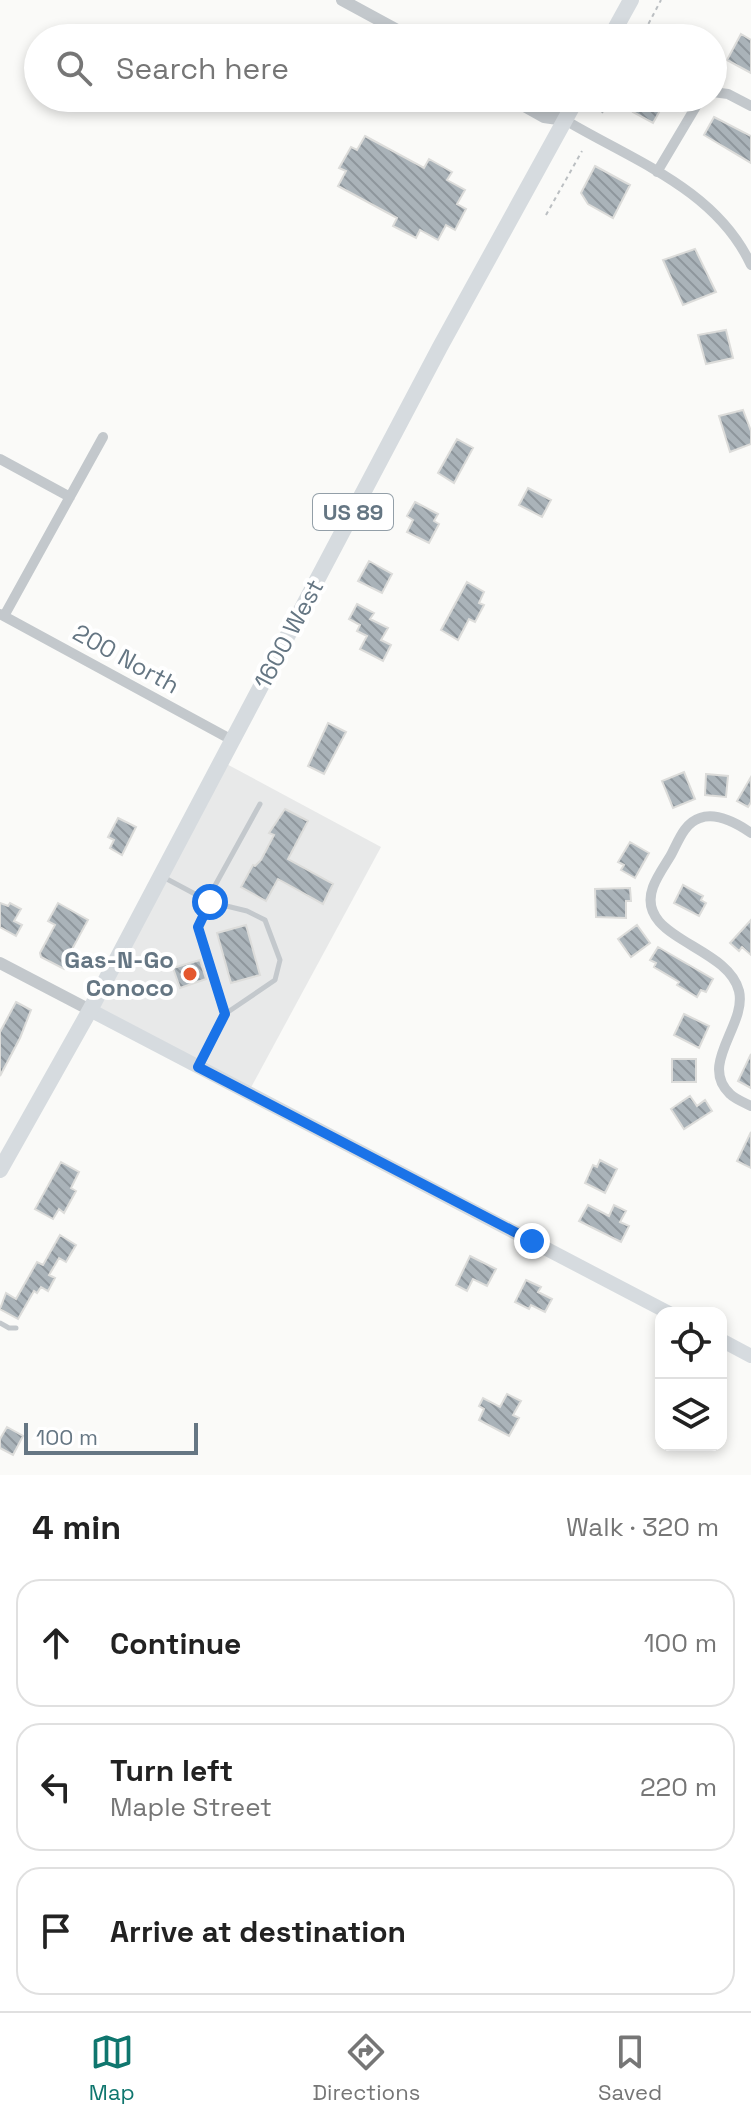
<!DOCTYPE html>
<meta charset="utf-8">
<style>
body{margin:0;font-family:"Space Grotesk",sans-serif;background:#f2f2f2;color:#222}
.controls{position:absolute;right:24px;bottom:24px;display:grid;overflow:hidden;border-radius:16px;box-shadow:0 4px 12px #0003}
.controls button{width:72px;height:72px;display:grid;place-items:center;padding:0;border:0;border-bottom:2px solid #e0e0e0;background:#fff;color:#222;font:40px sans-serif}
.scale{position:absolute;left:24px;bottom:20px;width:174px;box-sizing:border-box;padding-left:8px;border:4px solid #657683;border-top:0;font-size:22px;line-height:28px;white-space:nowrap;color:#657683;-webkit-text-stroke:6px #fff;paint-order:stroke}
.stop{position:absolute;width:24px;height:24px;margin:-18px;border:6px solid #1a73e8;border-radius:50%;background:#fff}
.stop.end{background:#1a73e8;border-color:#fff;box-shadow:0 2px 8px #0008}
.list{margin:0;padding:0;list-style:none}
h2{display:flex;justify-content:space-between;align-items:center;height:104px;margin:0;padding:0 32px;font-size:34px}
h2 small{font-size:26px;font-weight:400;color:#767676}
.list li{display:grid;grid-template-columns:52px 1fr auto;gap:24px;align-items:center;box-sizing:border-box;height:128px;margin:0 16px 16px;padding:0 16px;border:2px solid #e0e0e0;border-radius:24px}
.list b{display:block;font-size:30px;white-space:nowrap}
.list p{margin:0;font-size:26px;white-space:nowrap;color:#767676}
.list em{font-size:26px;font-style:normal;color:#767676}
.icon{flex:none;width:44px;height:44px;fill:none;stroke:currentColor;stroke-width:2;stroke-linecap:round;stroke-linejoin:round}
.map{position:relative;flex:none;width:751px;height:1475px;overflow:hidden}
.search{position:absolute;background:#fff;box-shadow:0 4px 12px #0003;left:24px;right:24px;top:24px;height:88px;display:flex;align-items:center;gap:20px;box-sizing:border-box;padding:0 28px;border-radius:44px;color:#767676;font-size:30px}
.sheet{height:536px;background:#fff}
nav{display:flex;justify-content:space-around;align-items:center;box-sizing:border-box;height:112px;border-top:2px solid #e0e0e0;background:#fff;font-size:22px;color:#767676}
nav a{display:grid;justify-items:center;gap:4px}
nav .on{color:#0f766e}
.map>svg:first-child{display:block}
</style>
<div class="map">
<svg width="751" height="1475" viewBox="0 0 751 1475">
<defs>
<pattern id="building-back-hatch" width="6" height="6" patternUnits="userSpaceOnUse" patternTransform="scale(2)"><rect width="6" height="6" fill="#aab3b9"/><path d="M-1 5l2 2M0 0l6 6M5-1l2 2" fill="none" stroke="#8e969c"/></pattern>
</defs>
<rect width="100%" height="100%" fill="#fafaf8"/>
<!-- built -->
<path fill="#e8e9e9" d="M221 761 381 847 248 1093 90 1010Z"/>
<!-- building -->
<path fill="url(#building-back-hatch)" stroke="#dcdcda" stroke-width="2" d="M741 34 751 40V73L727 60Z
M641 98H667L653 123 633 112Z
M714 117 751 136V163L704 135Z
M365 136 424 168 429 159 452 172 447 180 465 190 457 204 466 209 455 230 446 225 438 240 420 230 416 238 393 226 397 218 338 186 346 171 339 168 351 147 357 150Z
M595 166 630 185 613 218 588 204 581 193Z
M695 249 716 292 683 305 663 260Z
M726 330 733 358 706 364 698 335Z
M743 410 751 431V444L730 452 719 416Z
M457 439 473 448 454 483 438 473Z
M528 488 551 500 542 517 519 505Z
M415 502 438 514 434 521 439 524 429 543 407 532 413 520 407 516Z
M369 561 392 574 382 593 358 581Z
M467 582 484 592 479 603 484 605 475 622 469 619 458 640 441 630Z
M357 604 374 613 370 619 388 628 381 640 391 645 383 661 360 649 367 636 357 631 360 625 349 619Z
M328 723 346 732 324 774 308 766Z
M684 772 695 799 673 808 662 781Z
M706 774 728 776 726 797 705 795Z
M751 777V802L748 807 737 801Z
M285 809 308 821 288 859 333 884 323 904 278 879 266 901 241 887 253 865 255 866 261 860 274 835 269 833Z
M118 818 136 827 122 855 110 848 114 840 108 837Z
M630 842 649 853 635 878 621 870 624 865 618 862Z
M683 885 703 896 701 900 706 903 699 916 674 903Z
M630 888 631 901H626V918L596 917 595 889Z
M0 903 8 906 10 903 21 909 14 921 22 925 16 936 0 927Z
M58 903 88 920 71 951 73 952 64 969 41 957 40 953 55 925 48 921Z
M751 920V955L742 947 739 951 730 943Z
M246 925 260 975 231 983 217 933Z
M637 925 650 943 631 957 618 939Z
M658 947 713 979 706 992 701 990 697 997 677 985 679 982 654 967 656 963 650 960Z
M200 960 206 979 180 988 173 968Z
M16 1002 31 1010 20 1038 0 1076V1032Z
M684 1014 709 1026 699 1048 674 1035Z
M751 1054V1088L738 1081Z
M672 1059H696V1082H672Z
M690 1096 697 1106 705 1100 712 1111 684 1129 671 1109Z
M751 1132V1168L737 1161Z
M600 1160 617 1169 605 1193 585 1183 593 1165 597 1167Z
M61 1162 79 1172 71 1188 76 1191 64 1213 59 1209 53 1219 35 1209Z
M588 1205 609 1216 614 1205 626 1211 620 1222 629 1226 621 1242 579 1221Z
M60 1235 76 1245 66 1262 59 1258 49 1275 55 1278 48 1291 41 1287 37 1293 34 1291 18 1319 0 1309 6 1293 16 1299 37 1262 43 1265Z
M470 1256 496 1269 487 1286 473 1279 467 1291 456 1285Z
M526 1280 541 1287 538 1292 552 1299 545 1312 531 1305 529 1309 515 1302Z
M507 1394 521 1401 513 1415 519 1418 509 1436 479 1420 484 1409 479 1406 483 1398 500 1407Z
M7 1427 23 1436 13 1455 0 1448V1439Z"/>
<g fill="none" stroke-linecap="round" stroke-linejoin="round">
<!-- path -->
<path stroke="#bbbfc2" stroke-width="2" stroke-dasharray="4 4" stroke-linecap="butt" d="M641 38 661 0
M602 113 609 98
M546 215 582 151"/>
<!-- service -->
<path stroke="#c3c8cc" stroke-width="5" d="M165 878 210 902 247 911 265 920 280 960 275 980 225 1014 199 1065
M207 900 260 804
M210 902 198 927 225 1014
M0 1323 9 1328H16"/>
<!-- minor -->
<path stroke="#c3c8cc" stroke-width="10" d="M713 92 728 94 751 106
M565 120C632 160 716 189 751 265
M657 172 701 98
M0 459 70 497
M0 614 232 740
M4 616 103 437
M751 833C738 824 717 812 700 818 684 823 678 842 671 855 665 865 657 876 653 887 634 939 728 945 739 991 747 1025 698 1064 730 1094 735 1099 745 1103 751 1106"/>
<!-- tertiary -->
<path stroke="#c3c8cc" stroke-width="12" d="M342 0 412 38
M510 98 544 117 565 120
M543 98 558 110 565 120
M0 963 90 1010"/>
<!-- secondary -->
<path stroke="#d6dbdf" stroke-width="14" d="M90 1010 669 1313
M721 1340 751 1356"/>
<!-- primary -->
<path stroke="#d6dbdf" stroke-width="16" d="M610 38 631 0
M0 1170 90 1010 440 347 577 98"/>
</g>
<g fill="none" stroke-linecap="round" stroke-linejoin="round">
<!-- route -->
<path stroke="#1a73e8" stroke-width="10" d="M210 902 198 927 225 1014 198 1067 532 1241"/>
</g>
<!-- markers -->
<circle fill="#e4572e" stroke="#fff" stroke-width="3" cx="190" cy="974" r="8"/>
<g text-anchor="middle" stroke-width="8" stroke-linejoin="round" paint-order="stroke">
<!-- shield labels -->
<rect fill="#fff" stroke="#939fa8" stroke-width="2" x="313" y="494" width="80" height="36" rx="6"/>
<g font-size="22" font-weight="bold" fill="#657683">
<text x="353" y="520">US 89</text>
</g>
<!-- street labels -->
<g font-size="24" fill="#657683" stroke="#fff">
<text transform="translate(289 634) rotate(-62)" y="8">1600 West</text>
<text transform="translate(126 659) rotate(29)" y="8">200 North</text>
</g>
<!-- poi labels -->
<g font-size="24" font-weight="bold" fill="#657683" stroke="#fff" text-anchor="end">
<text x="174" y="968">Gas-N-Go<tspan x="174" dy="28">Conoco</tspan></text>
</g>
</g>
</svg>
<div class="controls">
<button><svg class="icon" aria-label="locate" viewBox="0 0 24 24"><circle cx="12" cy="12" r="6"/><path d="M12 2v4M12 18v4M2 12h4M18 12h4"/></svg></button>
<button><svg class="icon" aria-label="layers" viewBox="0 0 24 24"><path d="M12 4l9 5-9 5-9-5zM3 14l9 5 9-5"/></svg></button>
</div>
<div class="scale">100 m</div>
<div class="stop" style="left:210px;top:902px"></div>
<div class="stop end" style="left:532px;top:1241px"></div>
<div class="search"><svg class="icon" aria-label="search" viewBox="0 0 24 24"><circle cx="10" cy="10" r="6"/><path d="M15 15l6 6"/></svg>Search here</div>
</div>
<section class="sheet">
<h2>4 min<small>Walk · 320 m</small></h2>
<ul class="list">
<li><svg class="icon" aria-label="ahead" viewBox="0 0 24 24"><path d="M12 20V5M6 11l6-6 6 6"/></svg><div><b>Continue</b></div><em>100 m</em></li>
<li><svg class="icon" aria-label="left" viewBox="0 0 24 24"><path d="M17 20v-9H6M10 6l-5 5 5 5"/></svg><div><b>Turn left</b><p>Maple Street</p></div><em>220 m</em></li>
<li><svg class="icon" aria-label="arrive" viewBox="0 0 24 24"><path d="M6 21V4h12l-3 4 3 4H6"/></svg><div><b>Arrive at destination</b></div></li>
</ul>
</section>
<nav>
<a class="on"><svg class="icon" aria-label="map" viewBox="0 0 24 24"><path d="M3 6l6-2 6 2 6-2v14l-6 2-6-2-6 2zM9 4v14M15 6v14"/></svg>Map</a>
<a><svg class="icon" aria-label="directions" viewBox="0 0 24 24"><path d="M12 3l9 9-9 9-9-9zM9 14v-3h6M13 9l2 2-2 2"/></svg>Directions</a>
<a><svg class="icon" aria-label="saved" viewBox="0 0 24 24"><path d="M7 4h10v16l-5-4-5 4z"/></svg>Saved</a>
</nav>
